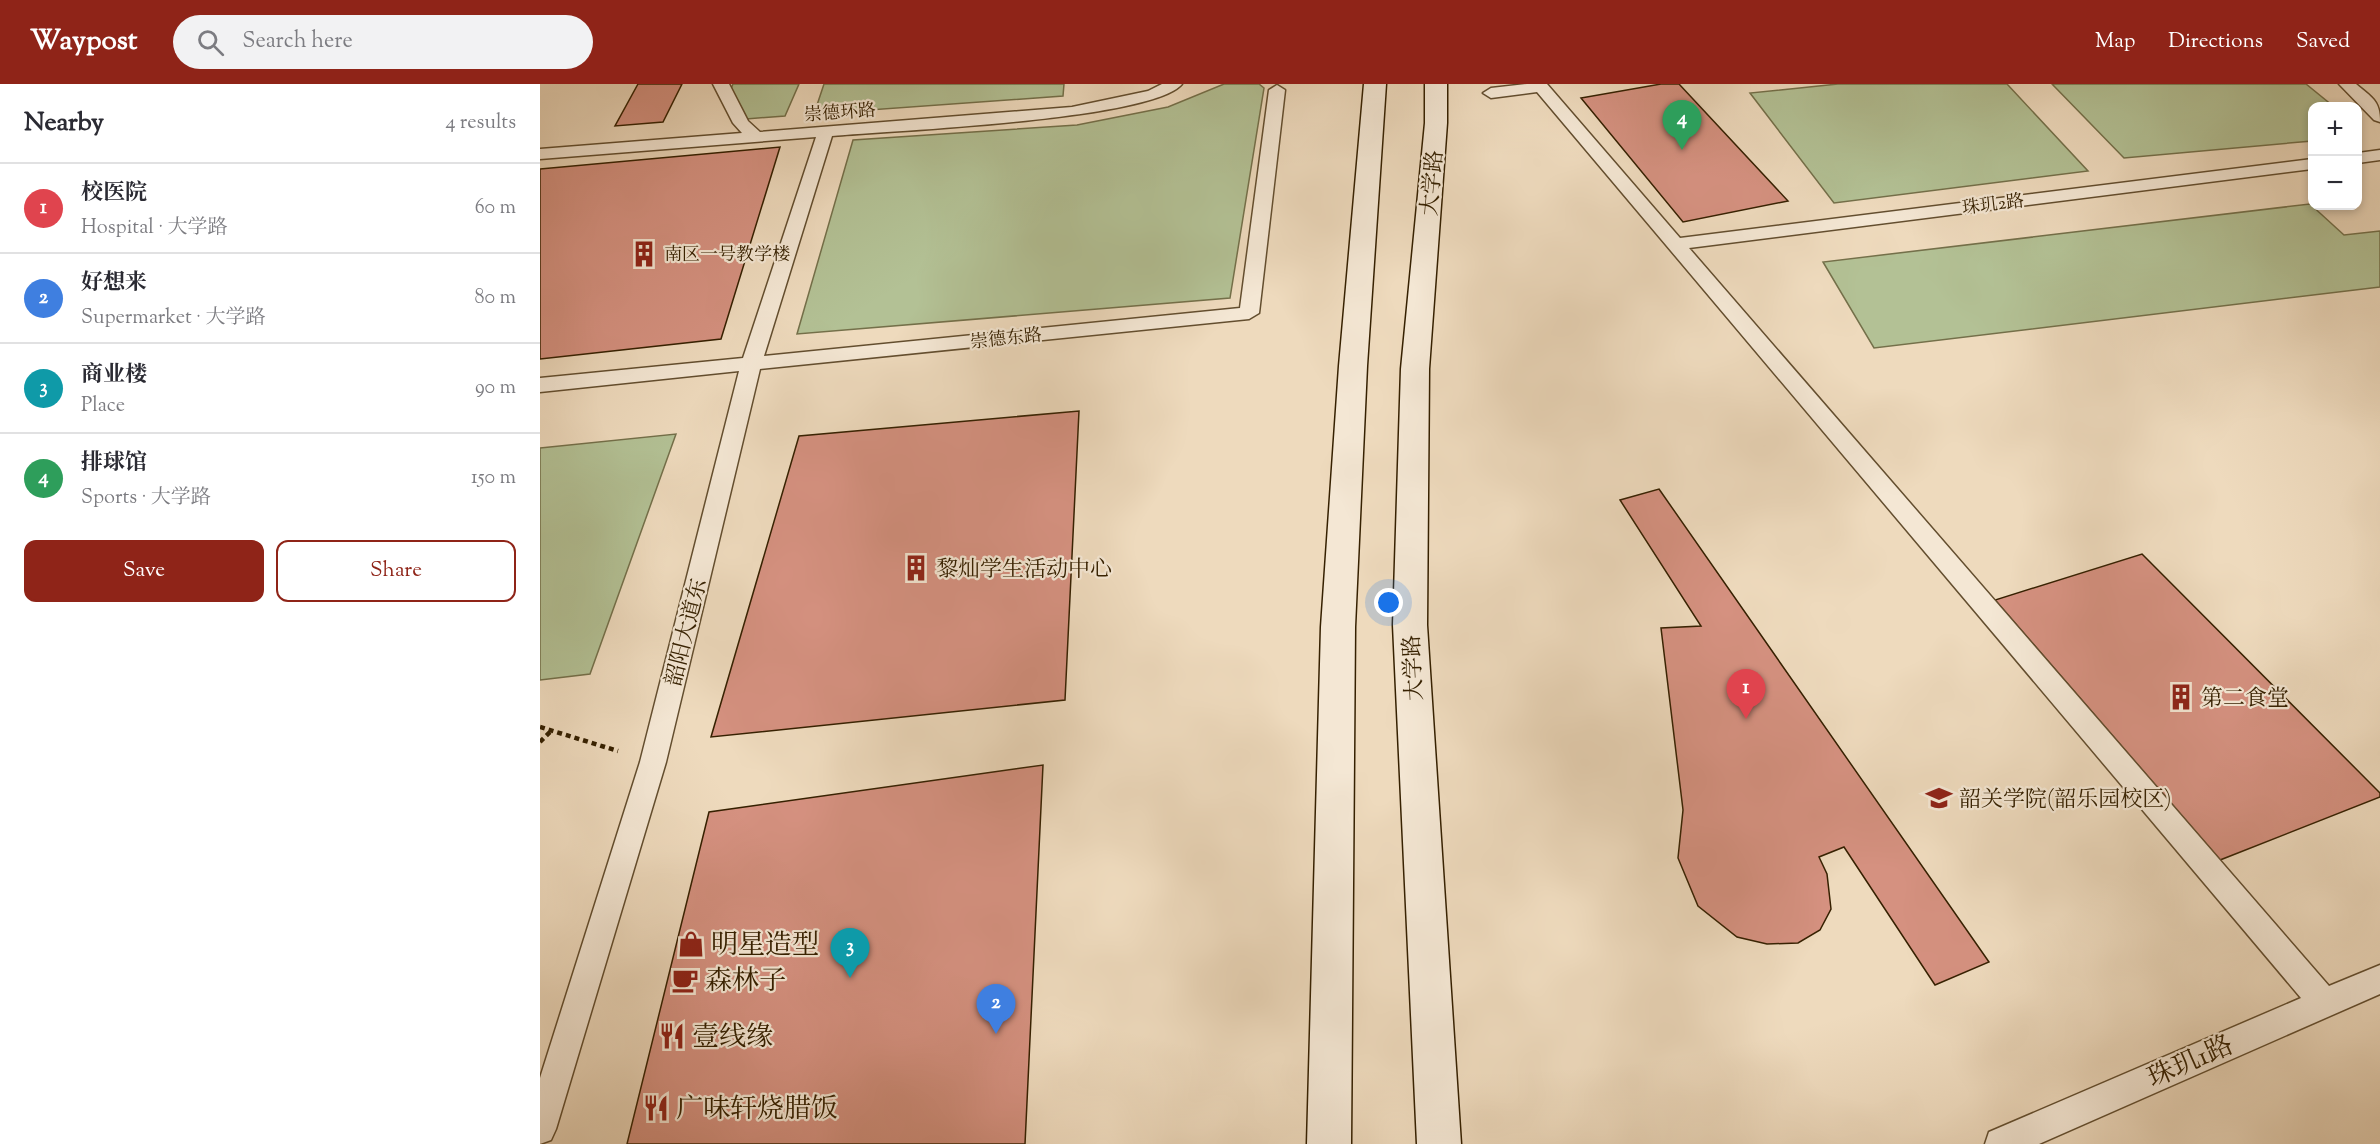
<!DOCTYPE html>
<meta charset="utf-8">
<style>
body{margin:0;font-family:"Sorts Mill Goudy","Noto Serif SC",serif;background:#f2f2f3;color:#2b2b33}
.controls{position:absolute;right:18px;top:18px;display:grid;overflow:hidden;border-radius:12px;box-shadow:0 3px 9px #0003}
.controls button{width:54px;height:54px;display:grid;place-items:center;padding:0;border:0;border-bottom:2px solid #e1e1e2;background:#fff;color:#2b2b33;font:30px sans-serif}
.you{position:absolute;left:849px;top:519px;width:21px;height:21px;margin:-15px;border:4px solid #fff;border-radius:50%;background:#1a73e8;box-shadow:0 0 0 9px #1a73e833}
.badge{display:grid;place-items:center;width:39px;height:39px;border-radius:50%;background:#8f2418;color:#fff;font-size:20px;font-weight:700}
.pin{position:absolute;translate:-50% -50px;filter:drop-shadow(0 2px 3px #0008)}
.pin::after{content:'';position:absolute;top:32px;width:21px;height:18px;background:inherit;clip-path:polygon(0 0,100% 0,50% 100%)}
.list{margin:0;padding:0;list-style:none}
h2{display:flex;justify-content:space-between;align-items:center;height:78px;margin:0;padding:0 24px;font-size:26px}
h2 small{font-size:20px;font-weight:400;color:#7c7c81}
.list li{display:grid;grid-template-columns:39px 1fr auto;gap:18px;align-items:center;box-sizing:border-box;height:90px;padding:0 24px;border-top:2px solid #e1e1e2}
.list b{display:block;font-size:22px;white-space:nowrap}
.list p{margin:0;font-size:20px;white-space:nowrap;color:#7c7c81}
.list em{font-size:20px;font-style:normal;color:#7c7c81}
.actions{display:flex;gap:12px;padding:18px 24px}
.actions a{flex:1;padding:14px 0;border:2px solid #8f2418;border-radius:12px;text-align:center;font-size:21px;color:#8f2418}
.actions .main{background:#8f2418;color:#fff}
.icon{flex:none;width:33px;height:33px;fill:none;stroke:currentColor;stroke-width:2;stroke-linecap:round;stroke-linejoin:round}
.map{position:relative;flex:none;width:1840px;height:1060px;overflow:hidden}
header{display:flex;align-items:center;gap:36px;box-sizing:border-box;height:84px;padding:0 30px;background:#8f2418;color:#fff}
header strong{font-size:28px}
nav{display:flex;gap:33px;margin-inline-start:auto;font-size:21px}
.search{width:420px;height:54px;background:#f2f2f3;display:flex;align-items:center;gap:15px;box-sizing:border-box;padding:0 21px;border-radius:33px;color:#7c7c81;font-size:22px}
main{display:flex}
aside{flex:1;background:#fff}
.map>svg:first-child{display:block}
</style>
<header>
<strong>Waypost</strong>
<div class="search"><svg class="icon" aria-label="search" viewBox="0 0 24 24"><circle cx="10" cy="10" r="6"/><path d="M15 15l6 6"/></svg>Search here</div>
<nav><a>Map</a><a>Directions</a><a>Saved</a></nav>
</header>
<main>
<aside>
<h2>Nearby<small>4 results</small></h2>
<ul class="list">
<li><span class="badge" style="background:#e0444e">1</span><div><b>校医院</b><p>Hospital · 大学路</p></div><em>60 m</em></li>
<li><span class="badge" style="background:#3f7fe0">2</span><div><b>好想来</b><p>Supermarket · 大学路</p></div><em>80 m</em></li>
<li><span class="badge" style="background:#0f9aa8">3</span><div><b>商业楼</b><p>Place</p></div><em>90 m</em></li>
<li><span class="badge" style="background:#2e9e5b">4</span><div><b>排球馆</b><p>Sports · 大学路</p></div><em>150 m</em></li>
</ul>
<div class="actions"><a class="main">Save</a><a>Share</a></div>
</aside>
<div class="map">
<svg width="1840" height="1060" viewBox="0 0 1840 1060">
<rect width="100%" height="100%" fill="#eedabd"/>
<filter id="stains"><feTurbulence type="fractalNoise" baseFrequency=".00333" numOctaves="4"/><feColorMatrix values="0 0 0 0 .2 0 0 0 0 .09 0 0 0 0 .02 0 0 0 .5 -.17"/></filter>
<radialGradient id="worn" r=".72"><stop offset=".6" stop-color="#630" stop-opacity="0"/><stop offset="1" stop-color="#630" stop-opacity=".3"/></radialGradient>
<!-- green -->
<path fill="#b3c195" stroke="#74704a" stroke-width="1.5" d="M193 0H259L245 32 206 35 190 7Z
M284 0H524L523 12 274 30Z
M684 0H719L724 4 690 214 257 250 313 56 537 41 628 23Z
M1298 0H1467L1548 87 1294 119 1210 9Z
M1512 0H1766L1793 22H1772V57L1584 74Z
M1770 120 1804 151 1840 147V203L1334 264 1283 178Z
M136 350 50 590 0 596V364Z"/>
<!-- building -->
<path fill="#d59180" stroke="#352000" stroke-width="1.5" d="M98 0H142L123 38 75 42Z
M1121 0H1139L1248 117 1143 138 1041 14Z
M240 63 181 255 0 275V85Z
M539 327 525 616 171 653 259 352Z
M1119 405 1449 878 1395 901 1304 763 1279 773 1287 790 1291 825 1280 846 1258 859 1227 860 1197 853 1158 822 1138 774 1143 726 1121 544 1161 542 1080 416Z
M1602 470 1840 709V713L1680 776 1455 516Z
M503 681 485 1060H87L169 728Z"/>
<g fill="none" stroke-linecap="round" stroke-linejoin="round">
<!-- lane casing -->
<g stroke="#634e2f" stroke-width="3">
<path id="lane" d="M173 0H189L208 37 220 48 532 23 608 7 622 0H642C613 36 349 47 292 52L224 272 700 224 729 6 737 1 745 6 719 229 709 235 220 285 126 678 16 1045 11 1056 0 1060V994L100 678 199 287 0 308V294L203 274 276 53 0 75V65L202 49 193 39Z
M987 0H1007L1140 154 1772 75V85L1149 164 1789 902 1840 881V910L1499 1060H1445L1449 1048 1761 914 997 8 951 14 943 9 951 4Z
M1799 0H1816C1832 14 1840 16 1840 38L1834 36Z
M1840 66V76L1818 79V69Z"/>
</g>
<!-- secondary casing -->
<g stroke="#352000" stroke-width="3">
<path id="secondary" d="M824 0H846L827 282 815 543 811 1060H767L781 543 799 282Z
M885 0H907V39L889 285 887 541 921 1060H877L853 541 861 285 885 39Z"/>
</g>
<!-- path -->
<path stroke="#352000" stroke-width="4.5" stroke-dasharray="5 4" stroke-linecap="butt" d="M0 643 78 667
M0 658 12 646"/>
<!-- lane -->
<use href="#lane" fill="#f4e7d4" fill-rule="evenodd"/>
<!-- secondary -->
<use href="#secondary" fill="#f4e7d4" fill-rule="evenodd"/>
</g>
<!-- icons -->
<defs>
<g id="building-bare" transform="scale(2.07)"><path d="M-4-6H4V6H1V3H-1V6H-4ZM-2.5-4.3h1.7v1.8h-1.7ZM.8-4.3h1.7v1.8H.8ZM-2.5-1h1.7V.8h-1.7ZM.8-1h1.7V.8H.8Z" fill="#8f2418" stroke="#f4e7d4" stroke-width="2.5" paint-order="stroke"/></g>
<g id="university-bare" transform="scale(2.07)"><path d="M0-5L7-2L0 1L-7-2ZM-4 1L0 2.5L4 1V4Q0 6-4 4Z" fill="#8f2418" stroke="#f4e7d4" stroke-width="2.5" paint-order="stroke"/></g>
<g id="shop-bare" transform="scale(2.07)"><path d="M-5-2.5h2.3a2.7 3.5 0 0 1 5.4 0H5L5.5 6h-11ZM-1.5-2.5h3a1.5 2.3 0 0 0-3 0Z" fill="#8f2418" stroke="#f4e7d4" stroke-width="2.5" paint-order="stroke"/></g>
<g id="cafe-bare" transform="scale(2.07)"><path d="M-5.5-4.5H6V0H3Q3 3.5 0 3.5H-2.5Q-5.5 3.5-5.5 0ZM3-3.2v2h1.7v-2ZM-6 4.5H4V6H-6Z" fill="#8f2418" stroke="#f4e7d4" stroke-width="2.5" paint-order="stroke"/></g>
<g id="restaurant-bare" transform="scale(2.07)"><path d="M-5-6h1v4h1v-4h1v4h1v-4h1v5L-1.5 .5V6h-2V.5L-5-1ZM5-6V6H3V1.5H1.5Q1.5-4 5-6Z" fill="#8f2418" stroke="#f4e7d4" stroke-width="2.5" paint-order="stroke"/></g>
</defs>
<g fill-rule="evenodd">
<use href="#building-bare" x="104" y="170"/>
<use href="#building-bare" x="376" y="484"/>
<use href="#building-bare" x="1641" y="613"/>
<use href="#university-bare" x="1399" y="714"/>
<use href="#shop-bare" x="151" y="860"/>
<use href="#cafe-bare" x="145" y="896"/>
<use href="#restaurant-bare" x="132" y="952"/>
<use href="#restaurant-bare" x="116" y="1024"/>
</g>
<g text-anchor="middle" stroke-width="4.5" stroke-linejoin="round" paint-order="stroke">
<!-- far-street labels -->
<g font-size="18" fill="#352000" stroke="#f4e7d4">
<text transform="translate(300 28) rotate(-4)" y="6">崇德环路</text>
<text transform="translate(1453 120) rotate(-7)" y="6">珠玑2路</text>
<text transform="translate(466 254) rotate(-6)" y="6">崇德东路</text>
</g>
<!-- far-poi labels -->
<g font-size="18" fill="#352000" stroke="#f4e7d4" text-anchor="start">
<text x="124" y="176">南区一号教学楼</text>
</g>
<!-- street labels -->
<g font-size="22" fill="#352000" stroke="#f4e7d4">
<text transform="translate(891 99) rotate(-85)" y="8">大学路</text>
<text transform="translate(145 548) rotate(-76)" y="8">韶阳大道东</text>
<text transform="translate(872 584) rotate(-93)" y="8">大学路</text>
</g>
<!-- poi labels -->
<g font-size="22" fill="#352000" stroke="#f4e7d4" text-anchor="start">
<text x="396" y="492">黎灿学生活动中心</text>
<text x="1661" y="621">第二食堂</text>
<text x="1419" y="722">韶关学院(韶乐园校区)</text>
</g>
<!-- near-poi labels -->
<g font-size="27" fill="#352000" stroke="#f4e7d4" text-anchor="start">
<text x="171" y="869">明星造型</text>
<text x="165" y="905">森林子</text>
<text x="152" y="961">壹线缘</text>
<text x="136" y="1033">广味轩烧腊饭</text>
</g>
<!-- near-street labels -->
<g font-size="27" fill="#352000" stroke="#f4e7d4">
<text transform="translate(1650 977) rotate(-24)" y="9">珠玑1路</text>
</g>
</g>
<rect width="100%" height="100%" filter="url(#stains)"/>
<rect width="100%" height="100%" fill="url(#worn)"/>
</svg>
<div class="controls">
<button>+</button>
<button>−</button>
</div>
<div class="you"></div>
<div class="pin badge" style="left:1206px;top:635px;background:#e0444e">1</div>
<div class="pin badge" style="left:456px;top:950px;background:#3f7fe0">2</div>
<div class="pin badge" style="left:310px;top:894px;background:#0f9aa8">3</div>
<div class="pin badge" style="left:1142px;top:66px;background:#2e9e5b">4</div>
</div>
</main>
